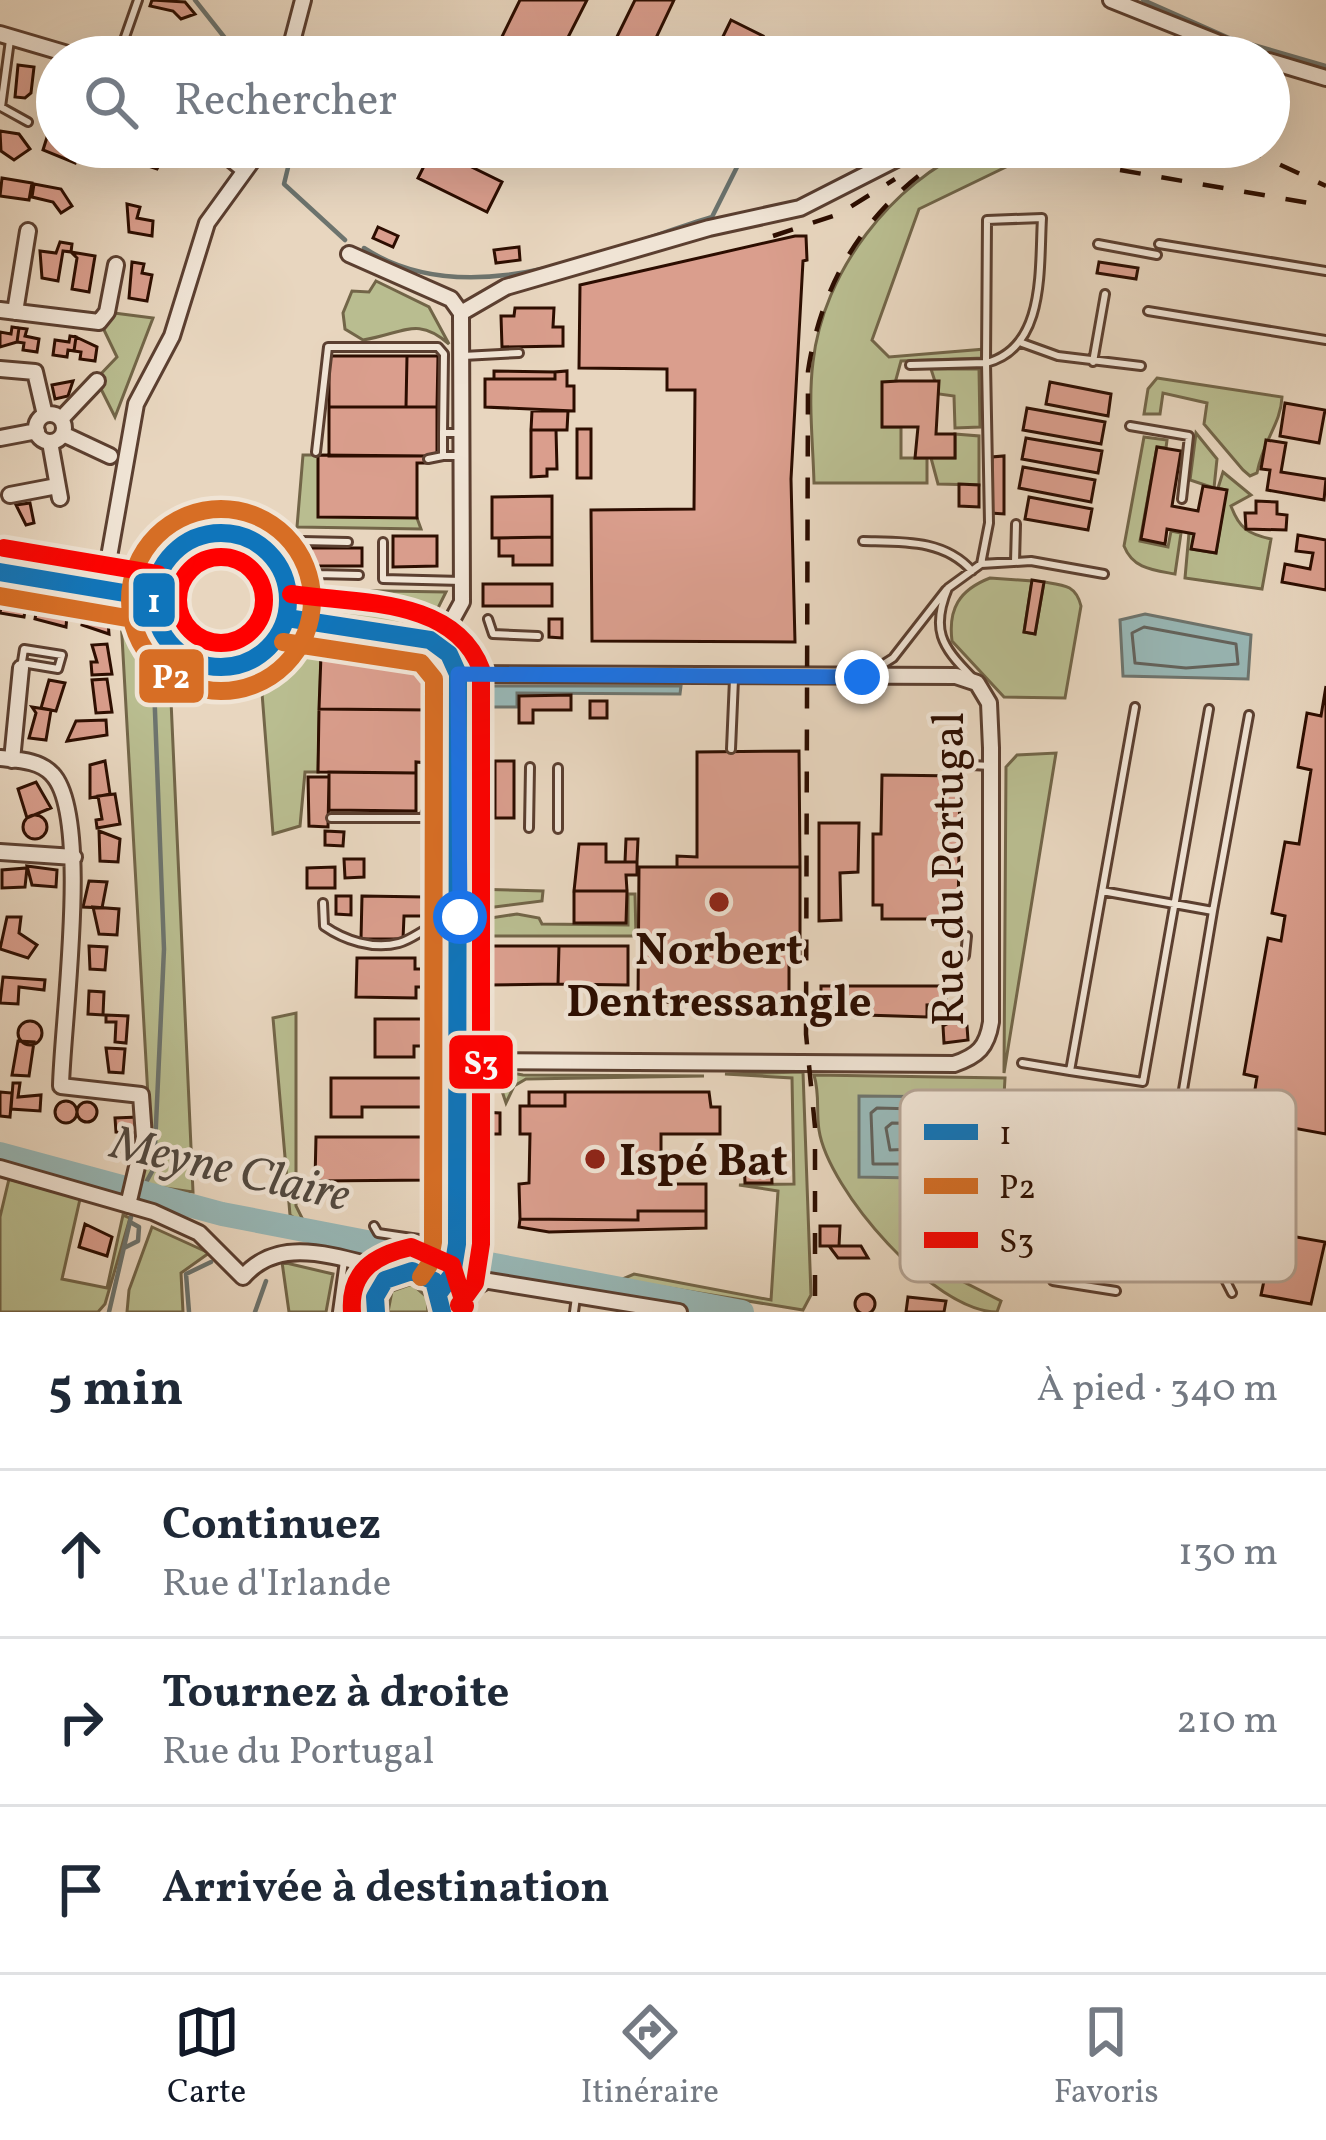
<!DOCTYPE html>
<html lang="fr">
<meta charset="utf-8">
<style>
body{margin:0;font-family:Vollkorn,serif;background:#f6f6f7;color:#1f2937}
.stop{position:absolute;width:36px;height:36px;margin:-27px;border:9px solid #1a73e8;border-radius:50%;background:#fff}
.stop.end{background:#1a73e8;border-color:#fff;box-shadow:0 3px 12px #0008}
.list{margin:0;padding:0;list-style:none}
h2{display:flex;justify-content:space-between;align-items:center;height:156px;margin:0;padding:0 48px;font-size:51px}
h2 small{font-size:39px;font-weight:400;color:#747a83}
.list li{display:grid;grid-template-columns:78px 1fr auto;gap:36px;align-items:center;box-sizing:border-box;height:168px;padding:0 48px;border-top:3px solid #e0e1e3}
.list b{display:block;font-size:45px;white-space:nowrap}
.list p{margin:0;font-size:39px;white-space:nowrap;color:#747a83}
.list em{font-size:39px;font-style:normal;color:#747a83}
.icon{flex:none;width:66px;height:66px;fill:none;stroke:currentColor;stroke-width:2;stroke-linecap:round;stroke-linejoin:round}
.map{position:relative;flex:none;width:1326px;height:1312px;overflow:hidden}
.search{position:absolute;background:#fff;box-shadow:0 12px 48px #0002;left:36px;right:36px;top:36px;height:132px;display:flex;align-items:center;gap:30px;box-sizing:border-box;padding:0 42px;border-radius:66px;color:#747a83;font-size:45px}
.sheet{height:660px;background:#fff}
nav{display:flex;justify-content:space-around;align-items:center;box-sizing:border-box;height:168px;border-top:3px solid #e0e1e3;background:#fff;font-size:33px;color:#747a83}
nav a{display:grid;justify-items:center;gap:6px}
nav .on{color:#111827}
.map>svg:first-child{display:block}
</style>
<div class="map">
<svg width="1326" height="1312" viewBox="0 0 1326 1312">
<rect width="100%" height="100%" fill="#e8d6bf"/>
<filter id="stains"><feTurbulence type="fractalNoise" baseFrequency=".00167" numOctaves="4"/><feColorMatrix values="0 0 0 0 .2 0 0 0 0 .09 0 0 0 0 .02 0 0 0 .5 -.17"/></filter>
<radialGradient id="worn" r=".72"><stop offset=".6" stop-color="#630" stop-opacity="0"/><stop offset="1" stop-color="#630" stop-opacity=".3"/></radialGradient>
<!-- green -->
<path fill="#b9bd90" stroke="#726548" stroke-width="3" d="M974 147H1014L1010 165 919 209 872 340 889 357 986 349 984 358 901 361 883 427H901V458H927V483H814C813 443 808 401 813 362 823 272 891 183 974 147Z
M376 281 429 307 449 344C417 316 405 333 363 340L345 329 343 313 352 291 369 292Z
M114 313 153 318 115 417 96 379 117 357 103 328Z
M931 369H979L980 427 955 428 954 396 939 394Z
M1157 378 1282 397C1281 424 1263 440 1257 473L1250 476 1243 470 1204 424 1207 403 1163 393 1160 414H1144L1148 389Z
M1196 433 1217 459 1214 488 1190 480Z
M955 434 979 436V485L938 484 931 458H955Z
M1144 437 1167 440 1166 448 1157 447 1140 541 1168 547 1171 531 1181 533 1175 574C1153 570 1133 569 1124 546Z
M303 455H318L417 518 421 529 297 527Z
M1223 472 1251 495 1231 506C1239 528 1248 534 1271 539L1262 589 1185 578 1189 533 1194 534 1192 549 1216 553 1226 490 1218 488Z
M0 548 83 563 73 573 0 559Z
M990 578 1032 581 1024 632 1035 634 1044 582C1064 585 1076 585 1081 606L1065 698 1004 697 952 641C948 609 959 590 990 578Z
M323 590 446 592 435 614 412 621 413 604Z
M120 601 149 610 154 643 169 656 193 1192 136 1184 150 1132Z
M317 603 406 613 403 624 316 614Z
M265 626 365 638 425 654 429 660 419 655 321 654 318 772H305L300 826 273 834 261 680Z
M1056 753 1004 1073 1006 767 1017 755Z
M471 889 543 891 542 901 471 910Z
M628 894H635L636 936H471V921L517 914 539 918 542 924 628 925Z
M296 1013V1206L306 1226 290 1215 273 1018Z
M501 1071 523 1075 704 1076 526 1079 514 1086 506 1103 498 1079Z
M803 1072 811 1295 803 1310 620 1280 634 1274 771 1300 778 1191 739 1185 794 1184 792 1078 725 1074Z
M814 1075 1005 1078 1004 1096 986 1098 988 1175 998 1188 988 1203 920 1205 916 1247 958 1279 1001 1301 997 1312C934 1312 828 1190 819 1130 816 1111 820 1095 814 1075Z
M9 1179 80 1199 62 1279 107 1288 123 1215 130 1218 105 1304 98 1312H0V1217Z
M152 1227 209 1253 181 1273 183 1312H127L129 1290Z
M282 1262 333 1274 326 1312H289Z
M412 1284 427 1297 428 1312H388L392 1291Z"/>
<!-- water -->
<path fill="#98b8b7" stroke="#6d746e" stroke-width="3" d="M1145 614 1251 635 1248 679 1123 676 1120 620Z
M480 686H681L680 694 517 693V707H487V721H473L474 692Z
M859 1096 970 1097 972 1179 859 1177Z"/>
<g fill="none" stroke-linecap="round" stroke-linejoin="round">
<!-- shore -->
<path stroke="#62625c" stroke-width="3" d="M1144 627 1236 644 1238 664 1186 668 1135 663 1132 633Z
M877 1108 956 1110 958 1164H873L871 1113Z
M892 1123 941 1124 943 1148 890 1150 886 1128Z"/>
<!-- stream -->
<path stroke="#6d746e" stroke-width="4.5" d="M195 0 240 57
M1143 0 1229 38 1326 66
M967 57 1006 52
M293 147 284 184 345 240
M364 248C468 316 607 249 712 217L747 147
M139 1195 154 1168 164 949 153 659
M124 1248 138 1241 139 1227 130 1222
M109 1312 131 1217
M189 1312 186 1274 211 1262
M255 1312 266 1281"/>
<!-- river -->
<path stroke="#98b8b7" stroke-width="24" d="M0 1154 222 1214 444 1257
M468 1260 742 1312"/>
</g>
<!-- building -->
<path fill="#da9e8d" stroke="#2c0d00" stroke-width="3" d="M152 0 185 2 195 14 181 19 173 11 150 6Z
M520 0H587L558 57H492Z
M635 0H674L647 57H607Z
M731 20 763 36 753 57H713Z
M161 41 177 47 174 57 156 53Z
M18 65 34 67 31 93 25 98 15 97Z
M0 131 19 134 30 149 14 160 1 151Z
M48 134 57 136V147H79L75 163 43 150Z
M136 147 165 155 157 169 133 161Z
M674 147H709L702 161Z
M433 148 502 182 487 212 418 178Z
M2 178 32 183 29 200 0 196Z
M34 184 61 189 72 206 61 213 53 202 32 197Z
M127 204 140 207 137 218 153 221 152 236 129 232Z
M378 227 398 236 393 247 373 238Z
M795 236H806L807 260 803 261 791 479 795 642 592 641 591 510 694 509 695 390H667V369L579 368 580 285Z
M60 242 72 244 71 252 63 251 58 281 42 278 40 251 56 253Z
M519 247 520 260 496 263 494 250Z
M71 252 95 256 89 292 72 289 77 258Z
M132 262 144 264 142 273 152 275 147 301 129 298Z
M1099 262 1138 268 1136 279 1097 273Z
M515 308H554L553 327H563V346L502 347 501 316H514Z
M12 327 19 328 17 342 0 347V332L11 334Z
M19 328 27 329 25 336 39 339 37 352 23 350 24 343 17 342Z
M70 336 76 337 74 351 68 350 67 357 53 355 55 340 69 342Z
M76 337 97 347 95 361 80 359 81 352 74 351Z
M329 356H407L406 407H329Z
M407 356H438L437 407H406Z
M494 371 555 372V379H494Z
M567 371V386H574V411L485 407V379H555V372Z
M73 381 68 396 55 399 52 385Z
M899 381H939L936 434H955V458H915L918 427H882V382Z
M1050 382 1111 394 1108 416 1046 404Z
M1285 403 1325 410 1319 443 1280 436Z
M329 407H437V456H329Z
M1027 408 1105 422 1101 444 1023 430Z
M532 411H568L567 430H531Z
M577 429H591V478H577Z
M531 430H556L557 469H547V476L531 477Z
M1026 438 1102 451 1098 473 1022 459Z
M1266 440 1286 443 1281 472 1326 479 1324 500 1267 490 1270 470 1261 469Z
M1157 447 1181 451 1172 506 1198 511 1203 486 1227 490 1216 553 1191 549 1194 534 1189 533 1167 529 1165 544 1141 539Z
M318 455 427 456V463H417V518L318 517Z
M1004 456V514L991 513 992 457Z
M1023 467 1095 480 1091 502 1019 488Z
M959 484 979 485V507L959 506Z
M552 496V537L492 538V497Z
M1029 497 1092 509 1088 530 1025 519Z
M1256 501 1277 502V514L1287 515 1286 530 1246 529 1245 513H1256Z
M30 503 34 523 26 525 16 505Z
M1298 535 1326 540V590L1282 582 1285 564 1310 569 1313 553 1296 551Z
M393 536H437V566L393 567Z
M552 537V565H513V556H499V538Z
M311 548H362V566H311Z
M1032 580 1044 582 1035 634 1024 632Z
M483 584H552V606H483Z
M3 597 27 601 24 617 0 613Z
M49 599 65 601 59 615 67 616 66 627 35 619 38 603 48 605Z
M86 605 107 609 109 634 82 625Z
M549 619H562V638L549 637Z
M107 644 112 674 92 675 91 662H97L92 645Z
M321 655 429 661 430 710 319 709Z
M107 679 112 712 96 713 92 680Z
M49 680 65 683 56 711 41 708Z
M1326 686V1134L1250 1120 1257 1077 1244 1074 1268 938 1281 941 1285 916 1272 913 1285 842 1299 844 1311 770 1298 767 1307 713 1321 716Z
M571 695V710H533V723H519V696Z
M590 701H607V718H590Z
M32 707 51 710 46 740 29 738 36 713Z
M319 709 430 710 428 763 416 762V773L318 772Z
M106 720 107 735 67 741 76 721Z
M799 751 800 867H677V856L697 857V752Z
M105 761 110 794 90 798V765Z
M495 761H514V818H495Z
M329 772 416 773V811L329 810Z
M882 775 960 776 958 919H882V905H873V834H881Z
M308 777H329L328 827 309 826Z
M36 782 51 808 27 818 18 789Z
M115 794 120 824 97 828 96 820 102 819 98 796Z
M23 827a12 12 0 1 1 24 0a12 12 0 1 1-24 0Z
M819 823H859L858 872 840 873 841 920 819 921Z
M99 831 120 839 118 862 100 861Z
M325 831 344 832 343 846 325 845Z
M626 839H638L637 862H625Z
M579 844H606V862H637V875H626L627 891H574Z
M344 859H364V877L345 878Z
M27 866 57 870 56 887 32 885Z
M335 867V888H307V868Z
M639 867H800V961H789V1003L638 1002Z
M27 868 25 887 2 888V870Z
M89 881 107 882 102 908 83 907Z
M574 891H627L626 923H574Z
M336 896H351V915L336 914Z
M362 896 425 897V916H404L403 939H361Z
M93 907 119 909 117 935 99 934Z
M7 917H21L19 933 37 945 28 958 0 949Z
M89 946 107 947 105 970 90 969Z
M489 946H559L558 984 489 985Z
M559 946H628V985L558 984Z
M357 958H415V969H425V987H416V998L356 997Z
M3 977 45 980 44 990 19 987 18 1004 0 1003Z
M821 986H946V1004L927 1005V1017L865 1015V1005H821Z
M89 991 104 992 103 1015 88 1014Z
M106 1015 128 1016 126 1043 115 1042 116 1022H106Z
M375 1019H424V1046H414V1057H375Z
M18 1033a12 12 0 1 1 24 0a12 12 0 1 1-24 0Z
M951 1022 967 1026 968 1040 944 1043 943 1026Z
M18 1041 34 1042 29 1076 12 1075Z
M106 1048 125 1049 123 1073 109 1072Z
M331 1078H430V1107H362V1117H331Z
M13 1083H20L18 1097 41 1095 40 1111 11 1109Z
M0 1092 12 1093 10 1117 0 1116Z
M529 1092H565V1106H529Z
M565 1092H709L711 1107H720V1134H661V1184H706V1211H638V1220L520 1219 519 1184 529 1183 530 1134H520V1106H565Z
M55 1112a11 11 0 1 1 22 0a11 11 0 1 1-22 0Z
M77 1112a10 10 0 1 1 20 0a10 10 0 1 1-20 0Z
M480 1112 500 1113V1134H480Z
M138 1117 139 1133 116 1132 115 1118Z
M316 1137H432V1180L315 1181Z
M744 1158H771L772 1183H745Z
M638 1211H706V1228L549 1232 519 1227 520 1219 638 1220Z
M85 1224 112 1237 107 1256 79 1247Z
M820 1226H840L839 1246H820Z
M1274 1233 1325 1242 1311 1304 1261 1295Z
M829 1246H861L868 1258H838Z
M855 1304a10 10 0 1 1 20 0a10 10 0 1 1-20 0Z
M908 1297 946 1301 944 1312H906Z"/>
<g fill="none" stroke-linecap="round" stroke-linejoin="round">
<!-- lane casing -->
<g stroke="#5b3f30" stroke-width="12">
<path id="lane" d="M10 40 1 107 28 122
M118 57 138 0
M1098 244 1157 255
M1159 244 1326 271
M1148 311 1326 340
M1022 343 1058 356 1141 366
M463 356 519 353
M1093 362 1105 294
M910 365 986 363 987 220 1042 218C1039 269 1046 348 986 363L989 523 981 564
M1130 426 1189 436 1182 499
M443 433V456H459
M316 452 328 347H438L444 354 443 433H460
M428 459 443 456
M863 541C902 542 944 539 972 571
M383 542V579L462 581
M1015 562 1016 524
M316 574 303 572 302 541 348 542
M314 618 316 574 359 575
M488 619 493 634 538 636
M21 668 24 649 62 655 58 669 22 663
M871 672 893 658 946 590
M437 673 432 801 452 799
M971 676C941 646 931 629 948 588L981 564 1031 561 1104 574
M731 749 734 679
M971 765 991 766
M331 818H423L432 801
M529 828 530 767
M558 829V768
M1102 891 1213 911 1166 1191
M323 903 324 926C344 940 373 950 399 943 417 938 426 924 451 921
M1213 911 1249 715
M433 923V899
M958 960 965 956 967 936
M1022 1063 1070 1071 1135 707
M1070 1071 1143 1082 1209 709
M487 1095 478 1099V1148L487 1165
M1070 1174 1053 1281 1116 1291
M1021 1186 990 1214 968 1217 961 1229 962 1264 978 1276 1022 1277
M438 1192V1140
M1208 1198V1246L1232 1293
M374 1226 378 1233 453 1244
M337 1312 344 1261
M574 1312 576 1297"/>
</g>
<!-- street casing -->
<g stroke="#5b3f30" stroke-width="20">
<path id="street" d="M1111 0 1254 57
M0 34 78 57
M288 57 303 0
M1269 61 1326 78
M216 147 243 169
M349 254 451 299 461 313
M0 310 99 322 107 312 116 265
M15 312 28 231
M461 313 506 287 709 228 800 208 920 147
M0 369 35 372 45 415
M36 428a14 14 0 1 1 28 0a14 14 0 1 1-28 0Z
M61 419 97 381
M63 434 110 456
M0 438 37 431
M50 442 60 498
M10 495 57 486
M103 591 136 404 172 336 207 223 262 147
M430 640 451 622 462 602 461 313
M458 674 956 676 977 683 989 703 991 748V1022C987 1047 978 1056 954 1064L459 1061
M0 758C18 760 39 760 52 774 92 815 62 1024 61 1086L141 1095 144 1137 128 1205
M12 760 21 668
M0 852 74 857
M0 1168 153 1212 199 1233 243 1277C283 1230 349 1263 400 1272
M452 1275 679 1312
M443 1304 486 1281"/>
</g>
<!-- secondary casing -->
<g stroke="#2c0d00" stroke-width="24">
<path id="secondary" d="M154 600a67 67 0 1 1 134 0a67 67 0 1 1-134 0Z
M0 572 154 598
M287 618 430 640 449 654 458 674 457 1244 452 1275 440 1291
M376 1312 375 1297 385 1280 412 1271 434 1281 442 1312"/>
</g>
<!-- lane -->
<use href="#lane" stroke="#f0e4d5" stroke-width="6"/>
<!-- street -->
<use href="#street" stroke="#f0e4d5" stroke-width="14"/>
<!-- secondary -->
<use href="#secondary" stroke="#f0e4d5" stroke-width="18"/>
<!-- rail -->
<path stroke="#2c0d00" stroke-width="4.5" stroke-dasharray="21 21" stroke-linecap="butt" d="M1242 147 1326 186
M1120 170 1326 206
M773 236 839 214 895 179
M815 1296V1127L806 1034 808 371C823 272 875 197 961 147"/>
<!-- bus-1 casing -->
<g stroke="#f0e4d5" stroke-width="27">
<path id="bus-1" d="M154 600a67 67 0 1 1 134 0a67 67 0 1 1-134 0Z
M0 572 154 598
M287 618 430 640 449 654 458 674 457 1244 452 1275 440 1291
M376 1312 375 1297 385 1280 412 1271 434 1281 442 1312"/>
</g>
<!-- bus-2 casing -->
<g stroke="#f0e4d5" stroke-width="27">
<path id="bus-2" d="M130 600a91 91 0 1 1 182 0a91 91 0 1 1-182 0Z
M0 596 150 622
M283 642 421 663 434 679 433 1242 429 1265 421 1277"/>
</g>
<!-- bus-3 casing -->
<g stroke="#f0e4d5" stroke-width="27">
<path id="bus-3" d="M4 548 158 574
M178 600a43 43 0 1 1 86 0a43 43 0 1 1-86 0Z
M291 594C357 604 454 597 481 669V1244L475 1283 459 1305
M352 1312C349 1271 375 1255 411 1247L452 1265 465 1306"/>
</g>
<!-- bus-1 -->
<use href="#bus-1" stroke="#0f75bb" stroke-width="18"/>
<!-- bus-2 -->
<use href="#bus-2" stroke="#d76e25" stroke-width="18"/>
<!-- bus-3 -->
<use href="#bus-3" stroke="#f00" stroke-width="18"/>
</g>
<g fill="none" stroke-linecap="round" stroke-linejoin="round">
<!-- route -->
<path stroke="#1a73e8" stroke-width="15" d="M460 917 458 674 862 677"/>
</g>
<!-- markers -->
<g fill="#8f2418" stroke="#f0e4d5" stroke-width="4.5">
<circle cx="719" cy="902" r="12"/>
<circle cx="595" cy="1159" r="12"/>
</g>
<g text-anchor="middle" stroke-width="9" stroke-linejoin="round" paint-order="stroke">
<!-- street labels -->
<g font-size="45" fill="#2c0d00" stroke="#f0e4d5">
<text transform="translate(947 869) rotate(-90)" y="16">Rue du Portugal</text>
</g>
<!-- poi labels -->
<g font-size="45" font-weight="bold" fill="#2c0d00" stroke="#f0e4d5">
<text x="719" y="964">Norbert<tspan x="719" dy="52">Dentressangle</tspan></text>
<text x="619" y="1175" text-anchor="start">Ispé Bat</text>
</g>
<!-- water labels -->
<g font-size="48" font-style="italic" fill="#524940" stroke="#f0e4d5">
<text transform="translate(231 1167) rotate(13)" y="17">Meyne Claire</text>
</g>
</g>
<!-- legend -->
<rect x="900" y="1090" width="396" height="192" rx="18" fill="#f0e4d5" stroke="#b5a495" stroke-width="3"/>
<rect x="924" y="1124" width="54" height="16" fill="#0f75bb"/>
<rect x="924" y="1178" width="54" height="16" fill="#d76e25"/>
<rect x="924" y="1232" width="54" height="16" fill="#f00"/>
<g font-size="33" fill="#2c0d00">
<text x="999" y="1144">1</text>
<text x="999" y="1198">P2</text>
<text x="999" y="1252">S3</text>
</g>
<g stroke="#f0e4d5" stroke-width="4.5">
<rect x="131" y="571" width="46" height="58" rx="12" fill="#0f75bb"/>
<rect x="137" y="647" width="69" height="58" rx="12" fill="#d76e25"/>
<rect x="447" y="1033" width="68" height="58" rx="12" fill="#f00"/>
</g>
<g font-size="33" text-anchor="middle" font-weight="bold" fill="#fff">
<text x="154" y="612">1</text>
<text x="171" y="688">P2</text>
<text x="481" y="1074">S3</text>
</g>
<rect width="100%" height="100%" filter="url(#stains)"/>
<rect width="100%" height="100%" fill="url(#worn)"/>
</svg>
<div class="stop" style="left:460px;top:917px"></div>
<div class="stop end" style="left:862px;top:677px"></div>
<div class="search"><svg class="icon" aria-label="search" viewBox="0 0 24 24"><circle cx="10" cy="10" r="6"/><path d="M15 15l6 6"/></svg>Rechercher</div>
</div>
<section class="sheet">
<h2>5 min<small>À pied · 340 m</small></h2>
<ul class="list">
<li><svg class="icon" aria-label="ahead" viewBox="0 0 24 24"><path d="M12 20V5M6 11l6-6 6 6"/></svg><div><b>Continuez</b><p>Rue d'Irlande</p></div><em>130 m</em></li>
<li><svg class="icon" aria-label="right" viewBox="0 0 24 24"><path d="M7 20v-9h11M14 6l5 5-5 5"/></svg><div><b>Tournez à droite</b><p>Rue du Portugal</p></div><em>210 m</em></li>
<li><svg class="icon" aria-label="arrive" viewBox="0 0 24 24"><path d="M6 21V4h12l-3 4 3 4H6"/></svg><div><b>Arrivée à destination</b></div></li>
</ul>
</section>
<nav>
<a class="on"><svg class="icon" aria-label="map" viewBox="0 0 24 24"><path d="M3 6l6-2 6 2 6-2v14l-6 2-6-2-6 2zM9 4v14M15 6v14"/></svg>Carte</a>
<a><svg class="icon" aria-label="directions" viewBox="0 0 24 24"><path d="M12 3l9 9-9 9-9-9zM9 14v-3h6M13 9l2 2-2 2"/></svg>Itinéraire</a>
<a><svg class="icon" aria-label="saved" viewBox="0 0 24 24"><path d="M7 4h10v16l-5-4-5 4z"/></svg>Favoris</a>
</nav>
